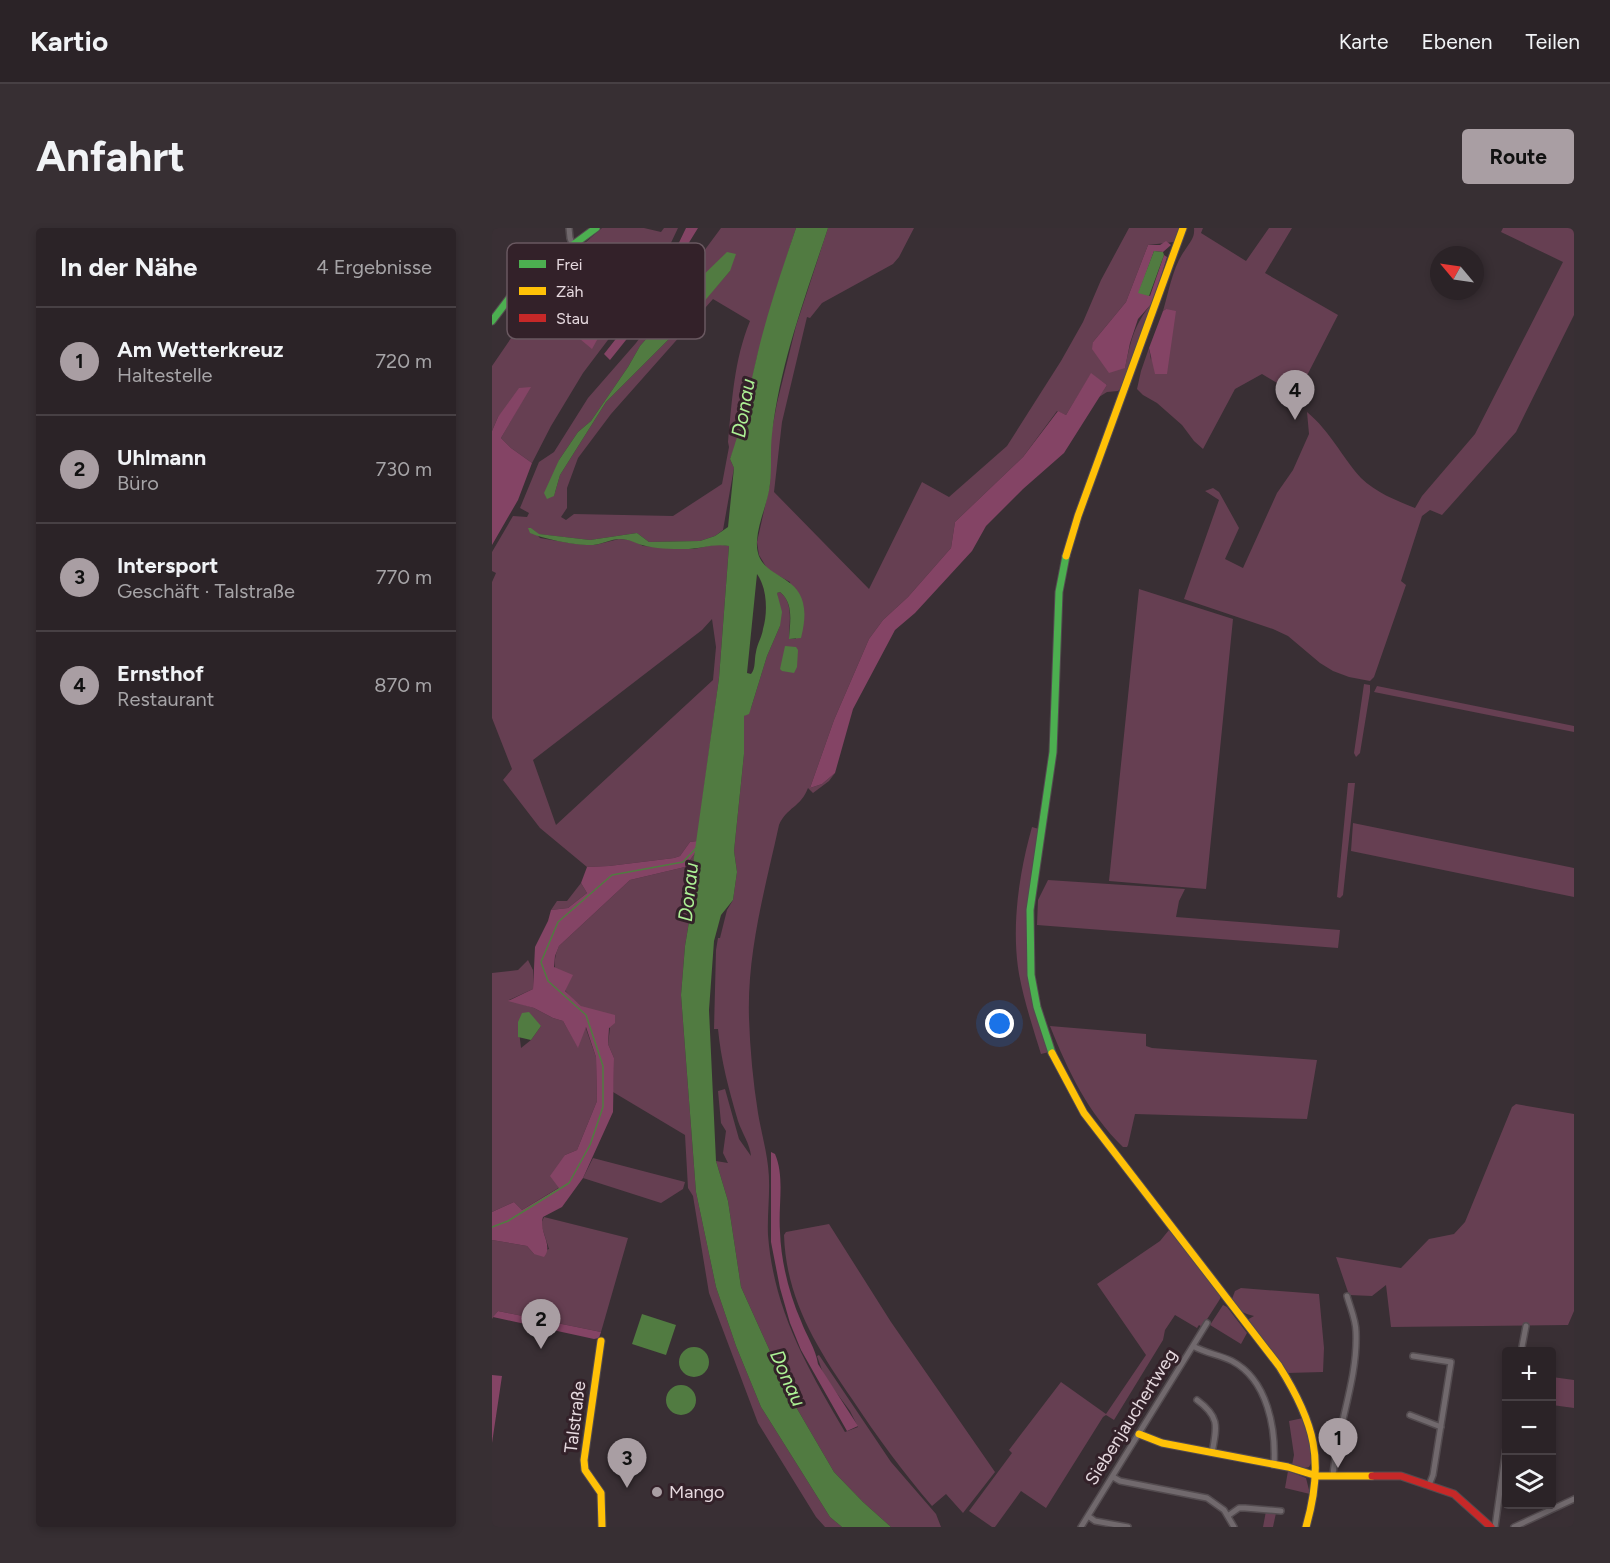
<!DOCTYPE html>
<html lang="de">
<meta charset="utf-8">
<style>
body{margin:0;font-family:Figtree,sans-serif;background:#372f33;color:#f1f3f6}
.controls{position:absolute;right:18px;bottom:18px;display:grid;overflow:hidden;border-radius:6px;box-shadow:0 3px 9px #0003}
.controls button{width:54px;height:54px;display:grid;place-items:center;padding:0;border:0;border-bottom:2px solid #474044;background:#2b2327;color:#f1f3f6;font:30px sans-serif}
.compass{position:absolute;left:938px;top:18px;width:54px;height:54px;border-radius:50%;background:#2b2327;box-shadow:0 3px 9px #0003;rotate:299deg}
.you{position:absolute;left:508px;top:796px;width:21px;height:21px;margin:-15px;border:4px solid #fff;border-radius:50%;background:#1a73e8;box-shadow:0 0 0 9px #1a73e833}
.badge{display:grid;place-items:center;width:39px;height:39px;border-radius:50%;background:#a99ea3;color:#111;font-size:20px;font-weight:700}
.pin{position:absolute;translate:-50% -50px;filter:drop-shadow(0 2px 3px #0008)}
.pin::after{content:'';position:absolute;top:32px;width:21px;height:18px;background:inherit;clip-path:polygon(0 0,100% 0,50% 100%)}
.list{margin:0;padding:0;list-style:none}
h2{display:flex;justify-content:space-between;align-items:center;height:78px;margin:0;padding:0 24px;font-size:26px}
h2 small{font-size:20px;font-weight:400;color:#a6a4a7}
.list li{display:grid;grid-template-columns:39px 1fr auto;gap:18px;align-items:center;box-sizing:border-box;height:108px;padding:0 24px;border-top:2px solid #474044}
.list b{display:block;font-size:22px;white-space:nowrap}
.list p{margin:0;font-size:20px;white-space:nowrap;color:#a6a4a7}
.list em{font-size:20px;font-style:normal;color:#a6a4a7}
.icon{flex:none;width:33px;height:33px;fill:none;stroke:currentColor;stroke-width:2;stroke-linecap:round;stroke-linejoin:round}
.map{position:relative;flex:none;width:1082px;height:1299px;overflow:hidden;border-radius:6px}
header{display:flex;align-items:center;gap:36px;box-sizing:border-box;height:84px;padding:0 30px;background:#2b2327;border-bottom:2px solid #474044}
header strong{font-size:28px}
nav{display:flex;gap:33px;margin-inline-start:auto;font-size:21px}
.intro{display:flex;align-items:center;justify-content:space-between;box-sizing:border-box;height:144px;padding:0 36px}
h1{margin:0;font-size:42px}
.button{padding:15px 27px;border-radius:6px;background:#a99ea3;color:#111;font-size:21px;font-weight:700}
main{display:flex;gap:36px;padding:0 36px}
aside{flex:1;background:#2b2327;border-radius:6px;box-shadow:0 3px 9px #0003}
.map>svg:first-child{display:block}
</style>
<header>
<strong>Kartio</strong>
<nav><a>Karte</a><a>Ebenen</a><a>Teilen</a></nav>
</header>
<div class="intro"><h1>Anfahrt</h1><a class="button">Route</a></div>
<main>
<aside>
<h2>In der Nähe<small>4 Ergebnisse</small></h2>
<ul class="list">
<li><span class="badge">1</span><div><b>Am Wetterkreuz</b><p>Haltestelle</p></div><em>720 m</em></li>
<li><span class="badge">2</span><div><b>Uhlmann</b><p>Büro</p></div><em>730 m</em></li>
<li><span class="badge">3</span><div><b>Intersport</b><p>Geschäft · Talstraße</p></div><em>770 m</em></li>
<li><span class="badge">4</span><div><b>Ernsthof</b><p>Restaurant</p></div><em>870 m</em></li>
</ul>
</aside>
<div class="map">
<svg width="1082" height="1299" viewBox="0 0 1082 1299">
<rect width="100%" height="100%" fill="#392f34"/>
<!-- green -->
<path fill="#663f52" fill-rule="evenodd" d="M110 0H152L169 4 172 0H186L167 40 128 96 91 145 59 198 40 235 19 220 9 210 38 159 6 189 0 203V138L39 81 81 35 78 28Z
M229 0H304L282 69 265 129 250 201 238 231 242 240 231 302 223 308 208 313 157 314 145 305 98 312 46 306 39 300 48 310 84 316 103 317 127 311 140 312 151 318 202 321 225 316 237 318 227 450 205 613 198 614 188 628 182 630 117 638 95 639 48 600 11 552 20 541 0 490V354L4 345 0 343V324L21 288 35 289 37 285 28 280 47 234 62 224 96 170 144 115ZM238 43 185 103 114 174 68 247 62 268 67 232 86 204 99 193 136 139 148 118 174 88 190 80 201 57ZM221 71 258 93C242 132 240 173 236 214L237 219 230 256 181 288 82 286 74 292 69 289 75 280V260L86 230 119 186ZM220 391 224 419 221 452 64 597 41 532 210 402Z
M336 0H422L407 29 401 36 330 75 318 90 315 89 290 194 282 264 377 361 430 254 457 269 515 218 569 133 591 94 609 52 637 0H687L682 14 656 17 634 74 601 114 633 140C639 112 642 96 661 74L629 160 626 163 615 164 607 169 615 157 599 146 574 187 565 183 531 229 463 294 459 320 416 369 391 392 377 411 342 492 318 560 330 556 343 545 337 553 321 565 316 560C309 579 295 579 287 597 273 661 255 724 257 790 258 821 261 854 266 885 269 903 274 920 276 938 279 961 275 984 276 1007 282 1083 315 1139 353 1204L366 1199 358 1183 332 1148 325 1128 327 1127 399 1234 444 1286 449 1299H399L371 1274 342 1244 300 1172 249 1059 236 973 224 933 236 935 231 925 234 903 229 895 226 863 233 861 247 911 259 928C258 916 250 905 246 893 237 862 229 833 226 801H222L224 722 226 710H228L235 682 241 672 245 644 242 623 252 526V488L259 480 275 428 288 398 285 365 288 364C302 375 297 394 297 411H304L298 354 276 342 267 327 265 314 278 256 279 207 285 175 304 98Z
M702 0H711L709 5 754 33 777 0H800L773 45 846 87 805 167 770 146 743 161 711 221 702 213 690 197 665 175 651 167 645 161 649 143 657 120 659 132 674 81 671 83C677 63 681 38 693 22 698 14 703 10 702 0Z
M1011 0H1082V87L1024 204 950 287 938 282 930 288 909 353 914 357 882 449 878 453 857 449 841 443 828 435 796 408 781 401 692 371 727 272 713 263 721 260 727 264 747 300 733 331 751 340 785 265 801 242 817 206 815 184C838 203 850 229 869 250 883 264 905 273 923 280L930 268 983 206 1071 34 1009 4Z
M647 361 741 391 714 661 617 653Z
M872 456 878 457V464L868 525 864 529 862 525Z
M885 458 1082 498V504L882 464Z
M856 555H863L851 667 848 670 845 669Z
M861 595 1082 640V669L859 623Z
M540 599 547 601C532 679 526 748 557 824L549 826C541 800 532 773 527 746 519 699 527 645 540 599Z
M203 625 201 636 202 664 193 718 189 767 204 964 224 1059 244 1118 269 1179 338 1289 350 1299H333L324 1289 266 1195 217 1065 201 968 196 960 193 907 121 864 122 830 116 816 118 800C92 780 49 756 67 718L138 652 193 639Z
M556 652 693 661 687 673 684 689 848 702 846 720 545 697 546 672Z
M89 655 95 665 76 680 59 682 65 673H75Z
M36 732 41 742V761L17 772 42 780 61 790 71 793 86 819 93 798 104 829 105 873 85 922 73 927 68 959 30 982 22 974 0 984V745L26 742ZM26 794 49 798 39 812 29 820Z
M558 798 654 806V818L660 820 825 832 815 891 643 886 636 917 635 919H631C596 885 576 843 558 798Z
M1024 876 1082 886V1083L1076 1097 899 1099 894 1057 880 1068 857 1067 844 1029 909 1040 937 1011 962 1006 973 994 1020 879Z
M101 930 193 954 191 961 169 975 91 950Z
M52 989 136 1010 109 1104 6 1083 0 1091V1012L35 1018 42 1026 57 1021 49 996Z
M337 996 399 1094 503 1244 471 1285 454 1266 440 1278C411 1244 385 1209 360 1171 325 1120 294 1071 292 1007L294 1004Z
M677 1002 729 1068 728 1071 710 1099 707 1097 705 1100 683 1087 673 1102 671 1112 622 1192 614 1187 611 1189 554 1280 529 1263 503 1299H500L477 1283 520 1225 517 1222 569 1154 614 1186 654 1127 605 1056 668 1013Z
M749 1060 827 1066 832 1120 831 1144 795 1145 755 1092 762 1088C752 1086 744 1081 740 1071L743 1063Z
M731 1077 735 1079 755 1105 749 1116 718 1097Z
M1060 1149 1082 1152V1180L1060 1177Z
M811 1190C816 1203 826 1227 817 1239L813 1240 800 1237 802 1227 797 1193Z
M796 1243 814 1250 818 1266 793 1260Z
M774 1283 784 1285 781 1299H771Z"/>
<!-- forest -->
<path fill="#844465" d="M194 0H206L193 21 174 62 118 132 112 126 167 56Z
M674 13 679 17 671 24 662 23 647 64 658 68 672 27 675 29 661 74 646 91 638 115 633 140 617 145 600 121 601 114 634 74 656 17H668Z
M674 81 684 83 675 146H663L657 120 671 83Z
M69 86 95 88 115 94 100 121 65 92Z
M599 145 615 157 572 225 531 261 494 298 480 323 423 385 403 402 361 481 343 545 330 556 318 560 342 492 377 411 391 392 416 369 459 320 463 294 531 229 566 183 574 187Z
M39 159 9 210 19 220 40 235 26 272 0 317V203L6 189 27 160Z
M205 613 203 625 193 639 138 652 67 718 63 728 62 739 81 747 73 763 89 778 123 787V795L117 800 116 816 122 830 121 884 91 950 70 979 51 989C46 1003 62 1017 52 1029L42 1026 35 1018 0 1012V984L22 974 30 982 67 960 58 948 73 927 85 922 105 873 104 829 94 799 86 820 71 793 61 790 42 780 16 773 41 761 43 719 56 693 59 682 76 680 95 665 89 655 95 639 117 638 182 630 188 628 198 614Z
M279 924 283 926C293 949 286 978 288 1004 289 1033 297 1066 309 1093 314 1107 324 1121 326 1136L366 1198 355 1203 309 1122 298 1095 288 1060 279 1014Z
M6 1083 109 1104 107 1110 102 1111 1 1089Z
M0 1147 10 1148 0 1215Z"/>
<!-- water -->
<path fill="#517b41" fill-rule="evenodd" d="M304 0H336C314 67 288 135 280 206 278 222 280 239 278 256 276 275 266 294 265 313 262 360 328 336 309 410L297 411C298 394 302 375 288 364L285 365 290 384 288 398 275 428 259 480 257 486 252 488V526L242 623 245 644 241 672 229 687 222 713 217 782 224 933 236 973 249 1059 300 1172 342 1244 371 1274 399 1299H350L338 1289 269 1179 244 1118 224 1059 204 964 189 767 193 718 202 664 201 636 227 450 237 318C222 315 208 321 192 321 179 321 163 321 150 317 143 315 137 311 128 311 119 311 110 316 101 317 86 318 52 311 38 305L36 300H39L47 306 98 312 145 305 157 314 208 313 223 308 236 299 242 240 238 231C250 197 257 163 265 128 275 85 290 42 304 0ZM265 346C275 360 276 384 271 401 270 409 265 416 264 424 262 432 264 440 259 446L255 445Z
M662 23 671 24 672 27 657 68 646 65Z
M235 24 244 26 238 43 210 76 185 103 114 174 68 247 62 268 55 271 52 265 67 232 86 204 99 193 136 139 148 118 174 88 190 80 201 57Z
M293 418 304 419 306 422 305 439 302 445 290 443 288 441Z
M37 784 49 798 39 812 26 809V794L30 785Z
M150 1086 184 1097 174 1127 140 1116Z
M187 1134a15 15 0 1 1 30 0a15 15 0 1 1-30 0Z
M174 1172a15 15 0 1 1 30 0a15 15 0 1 1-30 0Z"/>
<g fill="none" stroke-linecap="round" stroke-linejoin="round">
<!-- stream -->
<path stroke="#517b41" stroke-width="1.5" d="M0 999 16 993 77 955 98 917 111 879V838L94 787 56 753 49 734 66 694 120 647 191 634 204 620"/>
<!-- street casing -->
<g stroke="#534b4f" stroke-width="8">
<path id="street" d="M77 0 78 10 81 18
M701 1118C713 1125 728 1127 740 1133 776 1152 784 1201 782 1237
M1029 1124 1034 1098
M921 1128 959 1134 941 1247 937 1257
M705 1172C728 1189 725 1198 720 1225
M918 1187 949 1199
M841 1247C845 1199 866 1152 864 1104 864 1092 858 1079 855 1068
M621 1249 628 1253 715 1270 732 1282 742 1299
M737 1287 747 1280H753L789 1283
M596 1288 603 1293 636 1299
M589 1299 715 1095
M1003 1299 1014 1220
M1022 1299 1082 1271"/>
</g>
<!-- fast casing -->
<g stroke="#534b4f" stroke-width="9">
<path id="fast" d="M0 93 22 64 40 47 104 0
M560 825 545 779 539 747 538 682 561 524 567 364 574 328"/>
</g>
<!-- slow casing -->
<g stroke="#534b4f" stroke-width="9">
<path id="slow" d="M574 328 586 288 691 0
M560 825 592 885 787 1138C823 1195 833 1233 814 1299
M109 1113 92 1232 93 1242 109 1265 110 1299
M647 1206 670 1215 796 1239 825 1248H880"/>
</g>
<!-- jam casing -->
<g stroke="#534b4f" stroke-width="9">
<path id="jam" d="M880 1248H909L962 1266 999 1299"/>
</g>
<!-- street -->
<use href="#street" stroke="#71696d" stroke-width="5"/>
<!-- fast -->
<use href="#fast" stroke="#4caf50" stroke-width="7"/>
<!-- slow -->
<use href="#slow" stroke="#ffc107" stroke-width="7"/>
<!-- jam -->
<use href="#jam" stroke="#c62828" stroke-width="7"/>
</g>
<!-- markers -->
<circle fill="#a99ea3" stroke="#332129" stroke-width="2" cx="165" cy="1264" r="6"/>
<g text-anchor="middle" stroke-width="6" stroke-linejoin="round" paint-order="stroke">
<!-- street labels -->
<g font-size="18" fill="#e6d9df" stroke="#332129">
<text transform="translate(83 1189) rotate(-83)" y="6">Talstraße</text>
<text transform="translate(639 1189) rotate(-58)" y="6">Siebenjauchertweg</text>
</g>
<!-- poi labels -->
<g font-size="18" fill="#e6d9df" stroke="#332129" text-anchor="start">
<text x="177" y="1270">Mango</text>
</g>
<!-- water labels -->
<g font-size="20" font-style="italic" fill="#adf195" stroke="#332129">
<text transform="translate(251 180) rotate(-80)" y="7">Donau</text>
<text transform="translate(196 664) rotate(-84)" y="7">Donau</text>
<text transform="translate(296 1150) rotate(66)" y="7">Donau</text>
</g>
</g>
<!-- legend -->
<rect x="15" y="15" width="198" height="96" rx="9" fill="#332129" stroke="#695860" stroke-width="1.5"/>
<rect x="27" y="32" width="27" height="8" fill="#4caf50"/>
<rect x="27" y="59" width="27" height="8" fill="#ffc107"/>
<rect x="27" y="86" width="27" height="8" fill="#c62828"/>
<g font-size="16" fill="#e6d9df">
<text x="64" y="42">Frei</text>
<text x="64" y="69">Zäh</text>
<text x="64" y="96">Stau</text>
</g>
</svg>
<div class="controls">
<button>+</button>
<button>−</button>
<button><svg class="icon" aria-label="layers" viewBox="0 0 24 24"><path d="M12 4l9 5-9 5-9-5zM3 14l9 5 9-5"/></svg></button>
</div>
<svg class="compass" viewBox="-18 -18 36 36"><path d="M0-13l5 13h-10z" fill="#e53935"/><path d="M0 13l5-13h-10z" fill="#a6a4a7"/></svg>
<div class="you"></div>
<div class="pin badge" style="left:846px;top:1240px">1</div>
<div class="pin badge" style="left:49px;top:1121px">2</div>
<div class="pin badge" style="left:135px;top:1260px">3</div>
<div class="pin badge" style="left:803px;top:192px">4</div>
</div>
</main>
